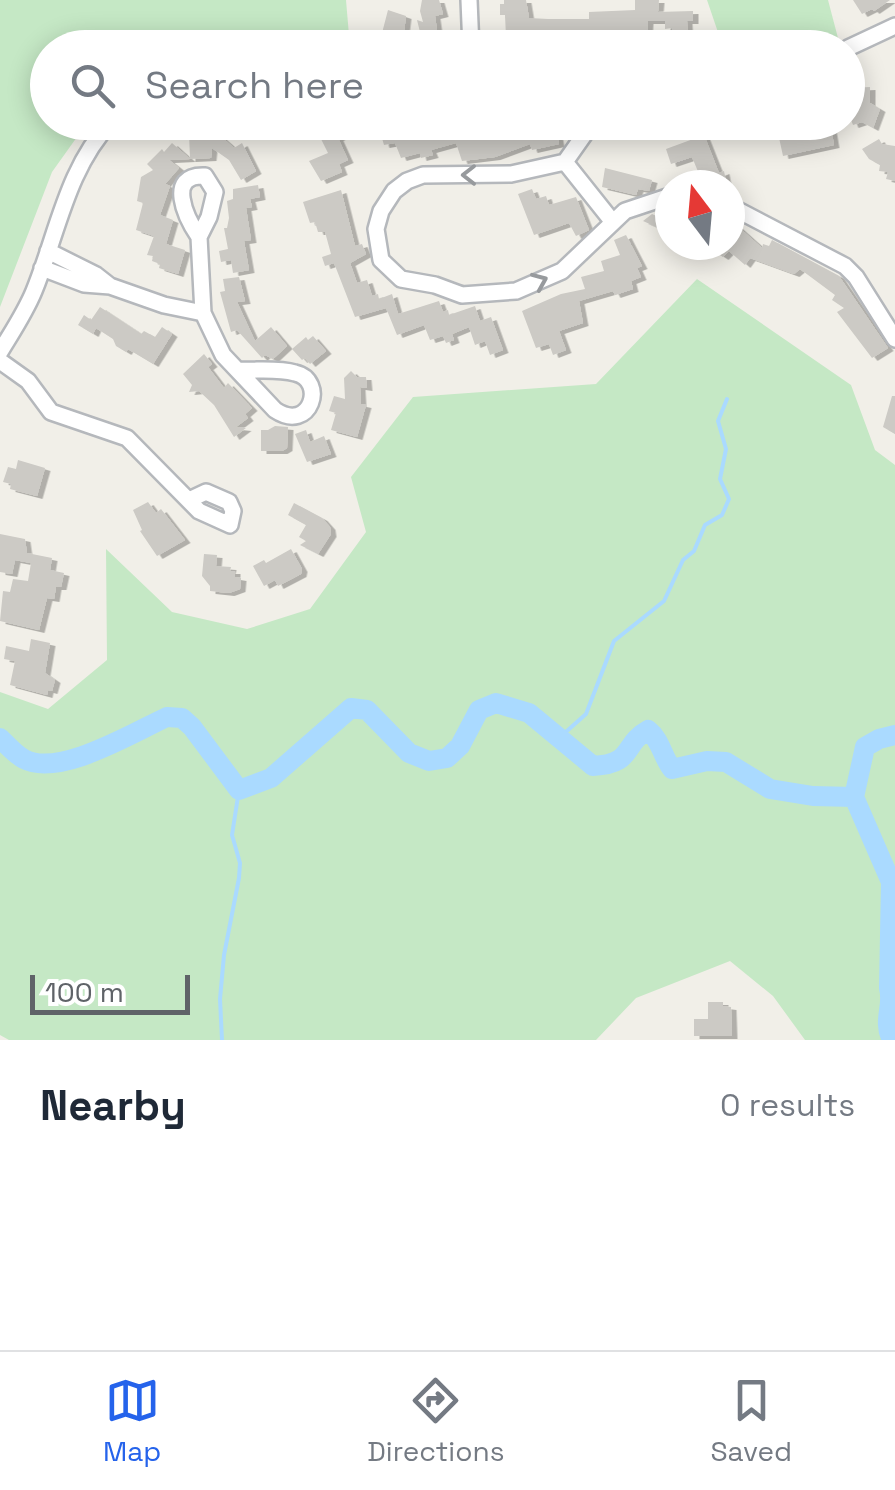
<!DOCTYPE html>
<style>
body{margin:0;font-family:"Space Grotesk",sans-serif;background:#f6f6f7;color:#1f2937}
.compass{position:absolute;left:655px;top:170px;width:90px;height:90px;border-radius:50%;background:#fff;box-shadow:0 5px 25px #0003;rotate:344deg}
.scale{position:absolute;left:30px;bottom:25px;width:160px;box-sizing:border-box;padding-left:10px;border:5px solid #5f6368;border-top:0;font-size:28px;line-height:35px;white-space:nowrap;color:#5f6368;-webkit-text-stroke:8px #fff;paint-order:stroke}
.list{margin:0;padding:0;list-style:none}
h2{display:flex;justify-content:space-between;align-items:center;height:130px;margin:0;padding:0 40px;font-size:42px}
h2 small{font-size:32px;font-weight:400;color:#747a83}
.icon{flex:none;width:55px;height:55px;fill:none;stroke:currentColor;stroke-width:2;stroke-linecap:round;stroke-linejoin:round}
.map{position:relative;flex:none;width:895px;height:1040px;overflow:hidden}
.search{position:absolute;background:#fff;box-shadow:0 5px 25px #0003;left:30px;right:30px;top:30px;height:110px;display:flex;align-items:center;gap:25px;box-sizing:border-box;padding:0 35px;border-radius:55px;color:#747a83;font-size:38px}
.sheet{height:310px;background:#fff}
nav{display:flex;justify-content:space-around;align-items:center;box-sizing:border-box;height:140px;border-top:2px solid #e0e1e3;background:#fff;font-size:28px;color:#747a83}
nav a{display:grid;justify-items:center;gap:5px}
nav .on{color:#2563eb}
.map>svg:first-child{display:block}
</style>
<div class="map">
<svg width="895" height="1040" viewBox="0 0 895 1040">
<defs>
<filter id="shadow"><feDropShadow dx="5.5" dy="3" stdDeviation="0" flood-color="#0004"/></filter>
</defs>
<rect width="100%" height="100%" fill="#f1efe8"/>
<!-- green -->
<path fill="#c5e8c5" d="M0 0H346L350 47 48 48V122L87 123 52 172 0 307Z
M707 0H828L838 38 790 47H723Z
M697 279 851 385 875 450 895 465V1040H805L773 996 730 961 636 998 596 1040H9L0 1035V692L48 709 107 660 106 549 172 612 247 629 310 609 366 532 351 477 413 397 596 384Z"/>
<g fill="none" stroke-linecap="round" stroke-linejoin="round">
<!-- stream -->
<path stroke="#aadaff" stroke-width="4" d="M559 738 586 714 614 641 664 601 683 560 694 551 705 525 722 515 729 499 720 479 726 449 718 421 727 399
M222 1040 220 999 224 955 239 878 240 863 232 835 239 790"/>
<!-- river -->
<path stroke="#aadaff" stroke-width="20" d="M0 738C7 745 16 755 24 759 59 778 134 732 167 717L182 718 192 727 239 790 271 778 351 708 367 710 409 753 429 761 447 758 460 746 479 710 496 703 529 713 593 766C635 764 622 744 648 730 661 740 662 756 672 769L707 761 726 762 770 789 813 796 854 797 865 747 879 739 895 735
M854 797 891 882 889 988C894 1007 882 1020 892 1040"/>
</g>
<!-- building -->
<path fill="#cccac5" filter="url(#shadow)" d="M422 0H439L443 14 435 16 438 37 447 35 449 48H424L417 20 423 22 420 11Z
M504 0H526L529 18 548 19H589V12L635 10V0H659L658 12 693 11V21H687L688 38 677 39 672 28 665 29V21H648L647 38 606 41V37H589L588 42H569L556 41 549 38V35H531L532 48H496L495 38 506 37 505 15H500V4H504Z
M853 0H890L874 11 872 9 862 14Z
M388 10 406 16 402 48H386L382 44V33Z
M870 87V103L880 109 873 128 862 122 853 125 848 112 850 88Z
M319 122H356L359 128 338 138 348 160 339 164 342 172 321 181 309 161 328 153 314 125Z
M398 122H555L559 144 532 150 530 144 495 157 462 161 456 143 431 150 433 155 421 158 420 153 401 158 395 143 384 145 379 128Z
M629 122H666V133H630Z
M789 122H830L834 145 783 156 778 133 790 130Z
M189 133H217L234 148 242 143 256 171 241 180 229 160 212 148 211 158 169 160 179 168 165 184 170 186 160 215 173 220 166 244 185 250 178 274 159 268 160 264 152 261 153 256 147 255 154 236 136 230 143 203 137 201 141 177 153 170 147 164 162 149 164 152 172 143 190 159Z
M704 135 719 173 724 171 726 182 707 185 705 173 699 174 692 157 671 164 666 149Z
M879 139 882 144 895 146V181L886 179 888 172 879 171 880 165 869 159 862 149Z
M605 168 652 180 649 191 638 189 636 195 602 187Z
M258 185 260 197 250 199 252 207 246 208 251 240 244 241 249 270 233 273 231 260 221 262 219 251 228 249 224 228H227L229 218 227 201 233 199V189Z
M532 189 536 199 546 196 549 205 576 197 589 230 576 236 569 223 534 235 518 194Z
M341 190 355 246 362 244 366 254 350 263 357 283 367 280 372 296 378 294 379 299 392 294 398 314 439 301 443 312 448 310 449 315 475 306 480 321 491 317 503 350 490 355 485 341 475 345 469 327 452 334 454 340 446 343 443 336 430 340 424 325 397 335 386 308 355 317 334 263 325 266 322 257 331 254 325 232H318L315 222 310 223 303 202Z
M652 214 670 222V233L643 221Z
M734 223 762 248 763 244 769 246 772 240 839 276 888 348 872 358 837 312 844 308 832 300 835 295 800 269 794 274 750 258 745 265 729 251 723 257 705 245H730V227Z
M626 235 642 266 637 268 641 277 631 281 633 289 615 295 613 291 579 301 583 323 559 331 566 350 553 355 549 344 536 348 522 311 561 294 585 289 581 277 604 271 601 261 620 255 614 240Z
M239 277 245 301 237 302 255 341 271 327 287 346 273 359 265 355 262 358 237 330 231 332 220 292 225 291 223 279Z
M100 307 141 334 144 331 155 337 162 327 172 334 153 364 128 349 126 352 116 346 113 339 96 328 93 334 78 325 84 315 91 320Z
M313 336 326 351 310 364 305 358 302 360 292 349 306 337 308 340Z
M204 354 212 364 208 367 224 388 228 383 252 408 245 414 248 418 236 427 246 428 234 437 214 405 199 391 189 392 192 385 183 374Z
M351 371 357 377H366L367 388 360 387 361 404 366 405 357 437 331 430 336 413 329 411 334 396 345 399 344 378Z
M892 396H895V434L883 427Z
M275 426 288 427 287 448 282 451H261V430H268Z
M306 430 310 442 324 436 331 454 307 462 295 434Z
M18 460 45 468 37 496 10 489 11 484 3 482 8 467 16 469Z
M148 502 156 513 161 509 185 540 157 556 140 531 142 530 133 510Z
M294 503 322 518 330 527 331 534 318 554 300 545 306 541 299 537 306 525 288 515Z
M0 534 25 539 27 553 52 558 50 570 64 573 61 587H56L54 599 47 598 39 630 0 621 3 591 10 592 13 579 28 581 31 563 15 560 12 574 0 572Z
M291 549 302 569 301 574 278 586 275 580 264 586 253 566 264 560 266 563Z
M204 554 217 555 216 566 231 567 230 571H235V577L241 578 240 589 229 593 210 591V586L202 576Z
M31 639 50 643 45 673 55 680 52 691 48 690 47 695 10 685 15 661 4 659 6 646 29 651Z
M708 1002H723V1006L731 1007 732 1036H694V1019H708Z"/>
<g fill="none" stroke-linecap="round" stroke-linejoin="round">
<!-- minor casing -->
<g stroke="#b5b8bc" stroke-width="20">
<path id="minor" d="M469 0 471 48
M848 48 895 26
M565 162 511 174 423 175 407 181 394 191 381 211 376 229 381 260 401 279 435 285 462 295 516 291 562 271 625 211 670 196
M565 162 612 221
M565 162 584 135 586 122
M730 206 845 266 856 277 895 339
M199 237C186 218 165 174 205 176L215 192 209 217 199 237 203 313 223 355 275 410C311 434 327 380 295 373 278 368 256 371 238 370
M48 251 96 275 110 286
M42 268 84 284 110 286 164 305 203 313
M0 352C12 332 25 313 34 291 57 235 67 168 111 122
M0 361 28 381 51 412 127 438 199 511 230 525 233 511 229 502 206 492 189 500"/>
</g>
<!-- minor -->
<use href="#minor" stroke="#fff" stroke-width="15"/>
</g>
<!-- one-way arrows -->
<defs><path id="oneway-chevron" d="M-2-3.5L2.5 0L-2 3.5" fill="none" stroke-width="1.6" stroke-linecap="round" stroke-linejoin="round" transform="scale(2.5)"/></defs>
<g stroke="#979a9d">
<use href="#oneway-chevron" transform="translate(469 175) rotate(180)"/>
<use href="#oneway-chevron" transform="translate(540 281) rotate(-23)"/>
</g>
</svg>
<svg class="compass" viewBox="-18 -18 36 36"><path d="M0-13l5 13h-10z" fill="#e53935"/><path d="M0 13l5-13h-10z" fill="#747a83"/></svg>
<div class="scale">100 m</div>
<div class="search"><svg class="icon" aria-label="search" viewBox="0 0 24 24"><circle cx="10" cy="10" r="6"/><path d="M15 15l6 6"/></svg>Search here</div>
</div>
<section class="sheet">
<h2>Nearby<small>0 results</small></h2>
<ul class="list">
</ul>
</section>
<nav>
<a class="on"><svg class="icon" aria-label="map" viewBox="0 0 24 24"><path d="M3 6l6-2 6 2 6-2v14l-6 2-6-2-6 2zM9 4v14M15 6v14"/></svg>Map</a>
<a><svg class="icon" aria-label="directions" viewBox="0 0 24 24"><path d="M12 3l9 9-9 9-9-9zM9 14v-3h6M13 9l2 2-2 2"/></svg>Directions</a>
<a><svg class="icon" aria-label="saved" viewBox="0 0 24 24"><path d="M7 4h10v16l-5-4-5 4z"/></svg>Saved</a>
</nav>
